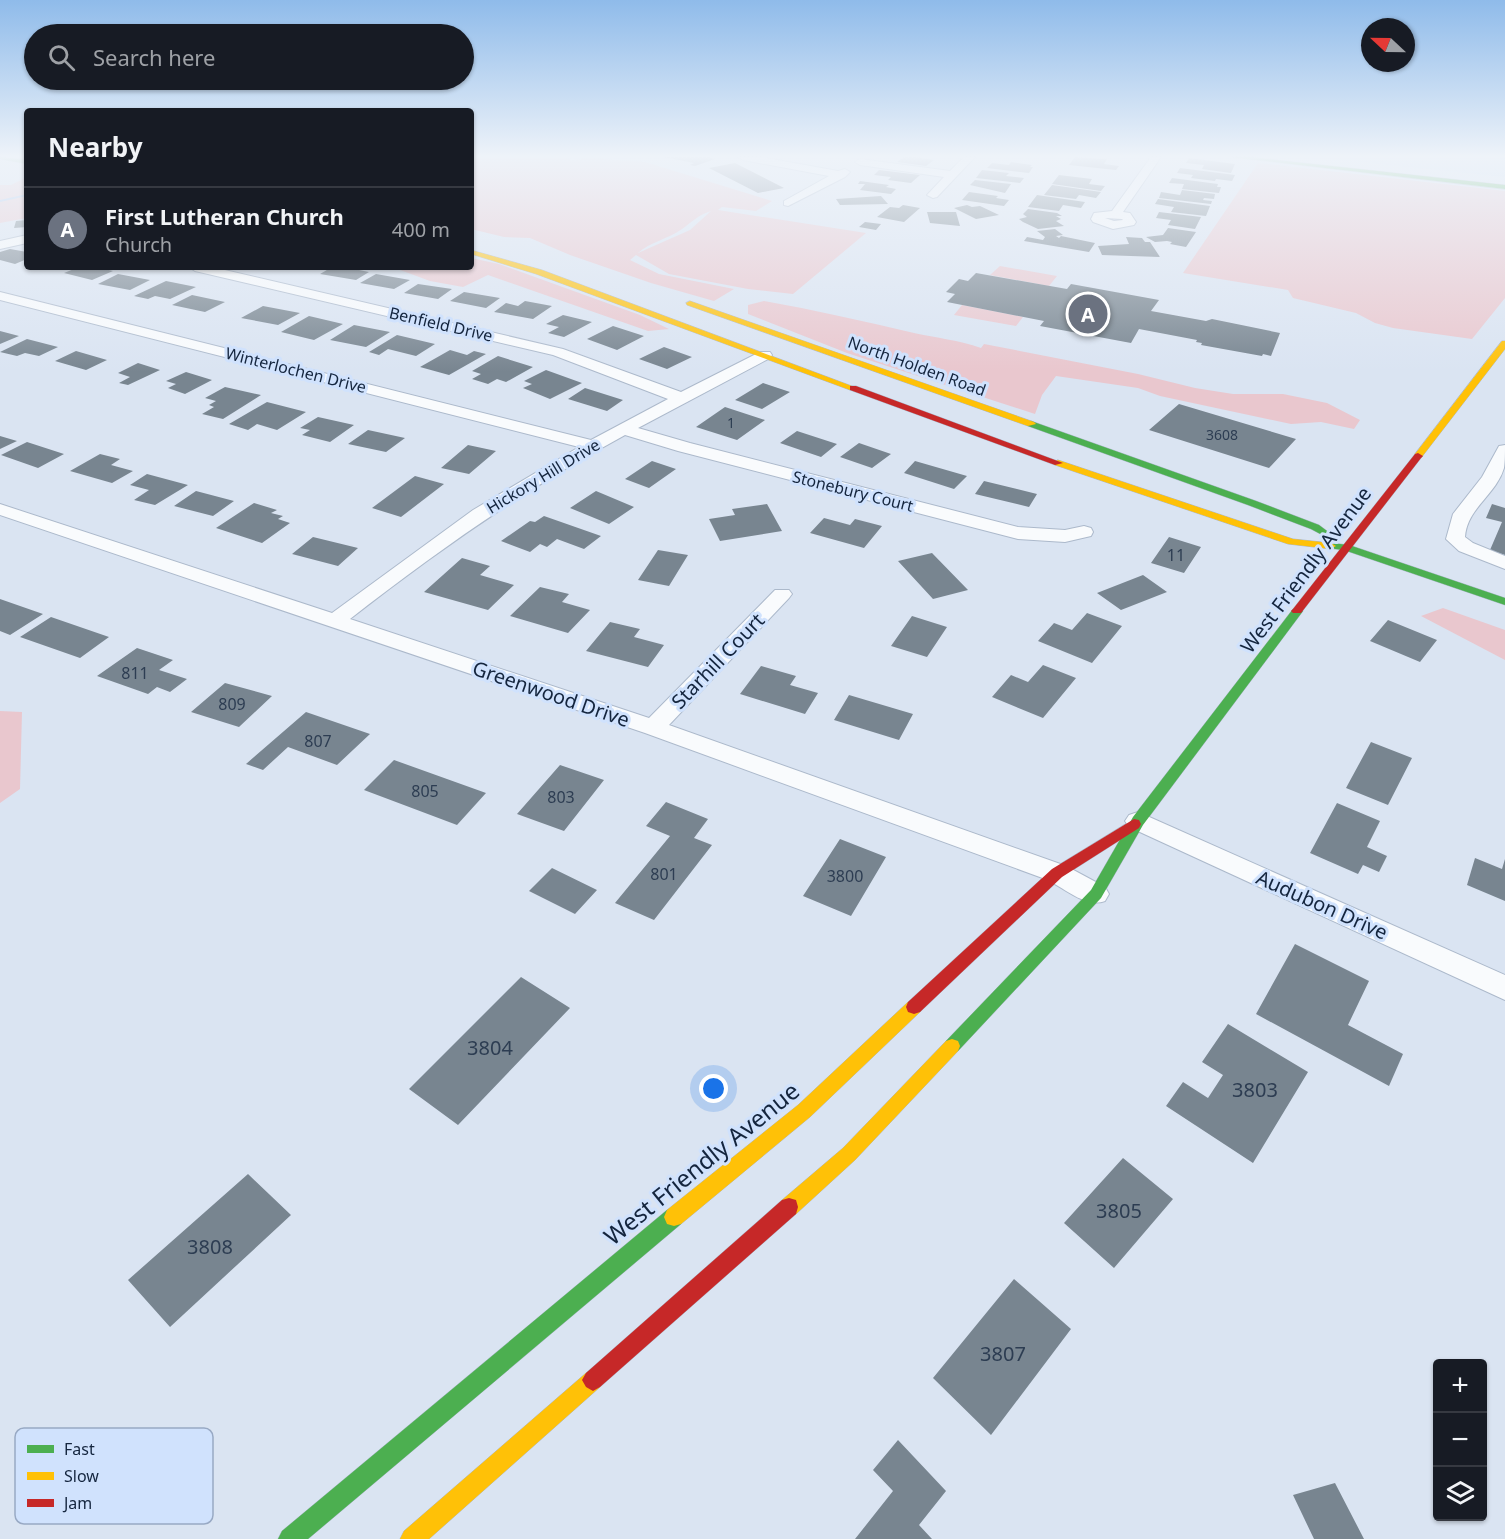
<!DOCTYPE html>
<meta charset="utf-8">
<style>
body{margin:0;font-family:"Noto Sans",sans-serif;background:#242831;color:#f1f3f6}
.controls{position:absolute;right:18px;bottom:18px;display:grid;overflow:hidden;border-radius:6px;box-shadow:0 2px 4px #0004}
.controls button{width:54px;height:54px;display:grid;place-items:center;padding:0;border:0;border-bottom:2px solid #363941;background:#171b24;color:#f1f3f6;font:30px sans-serif}
.compass{position:absolute;left:1361px;top:18px;width:54px;height:54px;border-radius:50%;background:#171b24;box-shadow:0 2px 4px #0004;rotate:292deg}
.you{position:absolute;left:714px;top:1089px;width:21px;height:21px;margin:-15px;border:4px solid #fff;border-radius:50%;background:#1a73e8;box-shadow:0 0 0 9px #1a73e833}
.badge{display:grid;place-items:center;width:39px;height:39px;border-radius:50%;background:#7c3aed;color:#fff;font-size:20px;font-weight:700}
.pin{position:absolute;translate:-50% -50%;border:3px solid #fff;box-shadow:0 2px 6px #0006}
.list{margin:0;padding:0;list-style:none}
h2{display:flex;justify-content:space-between;align-items:center;height:78px;margin:0;padding:0 24px;font-size:26px}
h2 small{font-size:20px;font-weight:400;color:#9ea1a6}
.list li{display:grid;grid-template-columns:39px 1fr auto;gap:18px;align-items:center;box-sizing:border-box;height:84px;padding:0 24px;border-top:2px solid #363941}
.list b{display:block;font-size:22px;white-space:nowrap}
.list p{margin:0;font-size:20px;white-space:nowrap;color:#9ea1a6}
.list em{font-size:20px;font-style:normal;color:#9ea1a6}
.icon{flex:none;width:33px;height:33px;fill:none;stroke:currentColor;stroke-width:2;stroke-linecap:round;stroke-linejoin:round}
.map{position:relative;flex:none;width:1505px;height:1539px;overflow:hidden}
.search{position:absolute;background:#171b24;box-shadow:0 2px 4px #0004;left:24px;top:24px;width:450px;height:66px;display:flex;align-items:center;gap:15px;box-sizing:border-box;padding:0 21px;border-radius:33px;color:#9ea1a6;font-size:22px}
.panel{position:absolute;background:#171b24;box-shadow:0 2px 4px #0004;left:24px;top:108px;width:450px;height:162px;border-radius:6px}
.map>svg:first-child{display:block}
</style>
<div class="map">
<svg width="1505" height="1539" viewBox="0 0 1505 1539">
<rect width="100%" height="100%" fill="#dae4f2"/>
<!-- built -->
<path fill="#cedef4" d="M1311 157H1505V177Z"/>
<!-- green -->
<path fill="#e9c7ce" fill-rule="evenodd" d="M471 157H562L572 160 591 158 645 162 772 201 756 211 722 207 718 210 866 233 793 294 748 289 669 274 636 255 630 260 659 274 734 289 714 301 651 283 570 255 530 238 504 237 471 229ZM711 211 690 230 638 253C650 242 668 239 682 229 692 222 698 215 711 211Z
M1258 163 1505 191V298L1472 339 1393 328 1375 323 1356 313 1293 298 1288 290 1183 273Z
M27 177V218L0 223V185H11Z
M471 258 499 264 640 315 669 329 648 331 488 275 463 287 430 281 392 267H471Z
M1000 266 1057 276 1049 286 990 275Z
M764 301C814 310 864 321 914 333 936 338 959 340 981 348L984 344 1138 374 1195 388 1233 394H1283L1327 403 1360 420 1354 429 1321 422 1291 424 1160 396 1138 388 1056 376 1042 395 1035 414 847 353 748 314V305Z
M962 305 1023 317 1016 326 954 315Z
M1443 608 1505 630V660L1421 616Z
M0 711 22 712 20 789 0 803Z"/>
<g fill="none" stroke-linecap="round" stroke-linejoin="round">
<!-- stream -->
<path fill="#aac6ee" fill-rule="evenodd" d="M27 194V196L0 202V200Z"/>
</g>
<!-- building -->
<path fill="#788590" d="M663 157H709L715 159 695 166 690 165 694 163Z
M904 157H916L934 160 926 166 897 162Z
M1075 157 1107 159 1104 164 1119 166 1116 170 1069 165Z
M1189 158 1235 164 1231 173 1202 169 1204 165 1186 163Z
M1011 162 1032 165 1030 167H1033L1029 173 987 168 992 163 1009 165Z
M735 163 784 188 758 193 709 168Z
M1180 168 1235 175 1232 181 1216 179 1215 181 1191 178 1193 175 1177 173Z
M879 170 920 175 911 183 888 180 891 177 874 175Z
M982 170 1009 173 1006 176 1024 178 1020 183 976 178Z
M1059 175 1092 179 1089 184 1105 186 1101 191 1052 184Z
M1172 178 1218 184 1217 187H1221L1219 193 1182 189 1184 184 1169 183Z
M975 180 1011 184 1005 193 970 185Z
M860 181 889 185 886 187 896 189 891 194 860 190 865 184H858Z
M1052 185 1101 192 1096 198 1079 195 1076 199 1044 195Z
M1182 190 1215 194 1214 199 1204 198 1203 200 1212 201 1211 204 1159 198 1161 192 1180 195Z
M969 192 998 196 996 198 1009 200 1004 206 962 200Z
M1037 195 1085 202 1081 208 1063 205 1059 211 1028 207Z
M881 196 888 204 840 205 836 199Z
M1158 199 1210 206 1206 216 1171 212 1174 207 1155 204Z
M903 205 920 208 904 222 877 217 890 207 899 208Z
M967 205 972 207 980 206 999 215 976 219 954 208Z
M1028 209 1057 213 1062 216H1056L1061 219 1056 221 1064 226 1038 229 1023 222 1019 219 1027 217 1023 214Z
M927 212H956L960 226 930 223Z
M1159 212 1201 217 1195 229 1168 225 1171 220 1156 218Z
M27 220V227L14 228 16 221Z
M865 222 881 224 876 230 859 227Z
M1168 228 1196 232 1186 247 1170 244 1172 242 1167 241 1155 242 1146 237 1163 235Z
M1055 229 1063 235 1056 236 1059 238 1061 236 1095 243 1089 252 1024 241 1027 237 1043 240 1045 237 1037 231Z
M1126 237 1142 238 1145 242H1150L1160 257 1102 255 1098 246 1129 244Z
M10 249 27 252V259L15 264 0 260V252Z
M79 267H96L113 271 92 280 64 273Z
M332 267H364L359 270 369 272 356 280 320 274Z
M976 273 1067 289 1071 284 1159 300 1151 311 1206 321 1212 319 1280 333 1271 356 1263 354 1262 356 1201 345 1202 343 1196 342 1197 340 1139 329 1131 343 1040 326 1044 321 947 302 955 294 946 292 959 279 968 281Z
M118 274 150 280 130 290 98 284Z
M376 274 410 280 394 289 360 283Z
M166 281 196 287 170 299 155 296 148 299 134 296Z
M418 284 452 289 438 299 404 293Z
M464 292 500 298 486 308 450 301Z
M192 295 225 302 205 312 172 305Z
M525 301 552 306 533 319 494 312 506 303 518 306Z
M263 306 300 313 278 325 241 318Z
M563 315 592 322 564 337 548 333 559 327 546 324Z
M309 316 343 324 314 340 281 332Z
M354 325 390 332 366 347 330 340Z
M613 326 644 336 617 350 587 339Z
M0 331 19 336 0 344Z
M397 335 435 344 416 356 388 349 379 355 369 352Z
M27 339 58 347 39 356 25 353 17 356 0 352Z
M664 347 692 357 667 369 639 359Z
M450 350 467 355 474 351 486 354 449 375 420 367Z
M76 351 107 360 86 370 55 361Z
M498 356 533 367 506 382 497 379 488 384 472 379 481 374 472 371Z
M138 363 160 370 128 385 119 383 130 377 118 373Z
M546 370 582 383 550 399 523 388 532 384 524 381Z
M186 372 212 380 185 394 168 388 176 384 166 381Z
M763 383 790 392 762 409 735 400Z
M225 387 261 395 223 419 202 414 214 407 209 405 216 401 205 398Z
M585 388 623 400 607 411 568 399Z
M267 402 306 412 277 430 257 424 248 430 229 424Z
M1179 404 1296 439 1269 468 1149 430Z
M725 407 765 420 737 440 696 427Z
M318 417 354 425 330 442 302 435 310 430 300 428Z
M368 430 405 438 386 452 348 444Z
M797 431 837 444 821 457 780 443Z
M0 436 17 441 0 449Z
M27 442 64 454 38 468 1 455Z
M859 443 891 454 872 468 840 457Z
M468 445 496 451 469 474 441 468Z
M100 454 120 459 111 465 133 471 112 483 70 471Z
M652 461 676 469 649 488 625 479Z
M915 461 967 476 954 489 904 473Z
M147 474 188 485 155 505 134 500 149 490 130 485Z
M415 476 444 484 401 517 372 508Z
M984 481 1037 494 1029 507 975 494Z
M196 491 234 501 213 516 174 506Z
M596 491 634 507 609 524 570 508Z
M254 503 277 510 271 513 283 516 278 519 290 523 262 543 216 528Z
M767 504 782 531 720 541 709 519 735 515 732 509Z
M1492 504 1505 508V555L1490 550 1502 522 1486 518Z
M544 516 601 536 584 549 557 539 547 547 540 544 530 552 501 541 530 521 535 522Z
M824 518 850 525 855 519 882 526 864 548 810 533Z
M313 537 358 548 338 566 292 554Z
M1169 537 1201 547 1184 573 1151 563Z
M658 550 688 555 669 586 638 580Z
M932 553 968 590 933 599 898 561Z
M462 558 490 566 480 575 514 585 488 610 424 592Z
M1143 575 1167 592 1121 610 1097 593Z
M540 587 569 594 562 602 590 610 568 633 510 616Z
M0 599 43 614 10 635 0 631Z
M1087 613 1122 626 1092 663 1038 641 1054 623 1072 630Z
M912 616 947 627 927 657 891 646Z
M51 617 109 637 80 658 20 637Z
M1388 620 1437 640 1420 662 1370 641Z
M610 622 640 629 634 637 664 645 648 667 586 651Z
M137 648 173 660 159 670 187 679 170 692 157 687 148 694 97 676Z
M1043 665 1076 678 1043 718 992 697 1011 675 1028 682Z
M761 666 796 676 790 685 818 693 805 714 740 694Z
M225 683 272 696 239 727 191 712Z
M849 695 913 714 899 740 834 720Z
M306 712 370 734 337 765 288 747 263 770 246 764Z
M1371 742 1412 758 1388 805 1346 788Z
M394 760 486 793 457 825 364 790Z
M560 765 604 780 564 831 517 814Z
M666 802 708 819 694 838 712 845 654 920 615 903 670 836 646 826Z
M1337 803 1380 821 1367 847 1387 856 1379 872 1363 865 1358 874 1310 853Z
M840 839 886 857 851 916 803 896Z
M1475 858 1502 869 1505 859V901L1467 885Z
M552 868 597 890 575 914 529 891Z
M1295 944 1369 981 1348 1025 1403 1054 1389 1086 1256 1014Z
M521 977 570 1008 458 1125 409 1089Z
M1228 1024 1308 1072 1253 1163 1166 1106 1183 1082 1208 1098 1223 1075 1202 1062Z
M1123 1158 1173 1199 1114 1268 1064 1223Z
M248 1174 291 1215 170 1327 128 1280Z
M1014 1279 1071 1329 991 1435 933 1378Z
M898 1440 946 1491 919 1525 932 1539H855L893 1491 873 1470Z
M1335 1483 1364 1539H1314L1293 1495Z"/>
<g fill="none" stroke-linecap="round" stroke-linejoin="round">
<!-- street casing -->
<g stroke="#acb9cb" stroke-width="2">
<path id="street" d="M738 157H760L838 171 845 169 850 172 845 177 788 206 784 205V201L829 176 743 160Z
M964 157H975L937 197 933 198 927 195 944 177 860 165 855 162 860 159 950 171Z
M1151 157H1161L1123 212 1130 213 1136 222 1134 225 1113 229 1093 222 1091 219 1094 213 1112 211ZM1105 218 1122 219 1123 220 1114 221Z
M27 235V243L0 249V241Z
M189 267H212L563 349 681 392 760 352H770L772 355 770 358 638 428 690 443 1018 527 1065 530 1084 526 1091 528 1093 532 1091 536 1065 542 1018 539 678 451 625 435C527 488 438 550 350 619L649 718 775 590H789L792 594 789 598 669 725 1066 866 1105 887 1109 894 1105 901C1086 908 1065 889 1048 880L645 733 0 515V504L332 613 473 510 579 447 0 300V292L591 440 668 399 553 355 195 271Z
M1505 445C1505 452 1505 462 1504 468 1496 495 1467 508 1465 537L1473 543 1505 556V569L1459 551 1446 539 1453 514 1482 477 1499 446Z
M1138 812 1505 975V1000L1129 827 1125 821 1129 815Z"/>
</g>
<!-- fast casing -->
<g stroke="#acb9cb" stroke-width="1">
<path id="fast" d="M0 157 27 160V164L0 159Z
M1231 157H1250L1505 185V189Z
M1031 421 1256 501 1319 525 1331 534 1326 537 1311 529 1248 505 1028 426 1026 424Z
M1331 543 1349 545 1505 598V605L1344 550 1327 548 1326 546Z
M1297 608 1303 611 1143 825 1101 898 958 1051 952 1053 946 1051 944 1046 946 1041 1091 890 1133 817 1293 609Z
M674 1208 681 1210 684 1217 681 1224 308 1539H278L282 1531 667 1210Z"/>
</g>
<!-- slow casing -->
<g stroke="#acb9cb" stroke-width="1">
<path id="slow" d="M471 250 542 270 857 388 850 390 536 274 471 254Z
M690 301 1034 422 1036 424 1028 426 687 305 686 303Z
M1502 341H1505V349L1421 458H1415V454Z
M1058 460 1293 539 1331 543 1336 546 1331 549 1288 544 1055 465 1053 463Z
M914 1000 920 1002 922 1007 920 1012 810 1117 681 1224 674 1226 667 1224 664 1217 667 1210 798 1105 908 1002Z
M952 1039 958 1041 960 1046 958 1051 855 1160 796 1214 789 1216 782 1214 780 1207 782 1200 843 1148 946 1041Z
M593 1369 600 1373 604 1380 600 1387 429 1539H400L404 1531 586 1373Z"/>
</g>
<!-- jam casing -->
<g stroke="#acb9cb" stroke-width="1">
<path id="jam" d="M850 386H856L1063 463 1055 465 850 390Z
M1418 453 1423 456 1421 458 1301 613H1293L1291 611 1293 609 1415 454Z
M1134 819 1139 820 1141 824 1139 828 1062 877 920 1012 914 1014 908 1012 906 1007 908 1002 1052 869Z
M789 1198 796 1200 798 1207 796 1214 600 1387 593 1391 586 1387 582 1380 586 1373 782 1200Z"/>
</g>
<!-- street -->
<use href="#street" fill="#f9fbfd" fill-rule="evenodd"/>
<!-- fast -->
<use href="#fast" fill="#4caf50" fill-rule="evenodd"/>
<!-- slow -->
<use href="#slow" fill="#ffc107" fill-rule="evenodd"/>
<!-- jam -->
<use href="#jam" fill="#c62828" fill-rule="evenodd"/>
</g>
<!-- sky -->
<linearGradient id="sky" x2="0" y2="1"><stop stop-color="#8fbbea"/><stop offset="0.42" stop-color="#eef3f9"/><stop offset="1" stop-color="#eef3f9" stop-opacity="0"/></linearGradient>
<rect width="1505" height="372" fill="url(#sky)"/>
<g text-anchor="middle" stroke-width="6" stroke-linejoin="round" paint-order="stroke">
<!-- far-number labels -->
<g font-size="14" fill="#2d3d52">
<text x="731" y="428">1</text>
<text x="1222" y="440">3608</text>
</g>
<!-- far-street labels -->
<g font-size="16" fill="#14253e" stroke="#d0e2fd">
<text transform="translate(441 324) rotate(13)" y="6">Benfield Drive</text>
<text transform="translate(917 366) rotate(20)" y="6">North Holden Road</text>
<text transform="translate(296 370) rotate(14)" y="6">Winterlochen Drive</text>
<text transform="translate(543 476) rotate(-31)" y="6">Hickory Hill Drive</text>
<text transform="translate(853 491) rotate(14)" y="6">Stonebury Court</text>
</g>
<!-- number labels -->
<g font-size="16" fill="#2d3d52">
<text x="1176" y="561">11</text>
<text x="135" y="679">811</text>
<text x="232" y="710">809</text>
<text x="318" y="747">807</text>
<text x="425" y="797">805</text>
<text x="561" y="803">803</text>
<text x="664" y="880">801</text>
<text x="845" y="882">3800</text>
</g>
<!-- street labels -->
<g font-size="20" fill="#14253e" stroke="#d0e2fd">
<text transform="translate(1306 570) rotate(-53)" y="7">West Friendly Avenue</text>
<text transform="translate(718 661) rotate(-46)" y="7">Starhill Court</text>
<text transform="translate(551 694) rotate(19)" y="7">Greenwood Drive</text>
<text transform="translate(1322 905) rotate(24)" y="7">Audubon Drive</text>
</g>
<!-- near-number labels -->
<g font-size="20" fill="#2d3d52">
<text x="490" y="1055">3804</text>
<text x="1255" y="1097">3803</text>
<text x="1119" y="1218">3805</text>
<text x="210" y="1254">3808</text>
<text x="1003" y="1361">3807</text>
</g>
<!-- near-street labels -->
<g font-size="24" fill="#14253e" stroke="#d0e2fd">
<text transform="translate(702 1164) rotate(-39)" y="8">West Friendly Avenue</text>
</g>
</g>
<!-- legend -->
<rect x="15" y="1428" width="198" height="96" rx="9" fill="#d0e2fd" stroke="#98a9c4" stroke-width="1.5"/>
<rect x="27" y="1445" width="27" height="8" fill="#4caf50"/>
<rect x="27" y="1472" width="27" height="8" fill="#ffc107"/>
<rect x="27" y="1499" width="27" height="8" fill="#c62828"/>
<g font-size="16" fill="#14253e">
<text x="64" y="1455">Fast</text>
<text x="64" y="1482">Slow</text>
<text x="64" y="1509">Jam</text>
</g>
</svg>
<div class="controls">
<button>+</button>
<button>−</button>
<button><svg class="icon" aria-label="layers" viewBox="0 0 24 24"><path d="M12 4l9 5-9 5-9-5zM3 14l9 5 9-5"/></svg></button>
</div>
<svg class="compass" viewBox="-18 -18 36 36"><path d="M0-13l5 13h-10z" fill="#e53935"/><path d="M0 13l5-13h-10z" fill="#9ea1a6"/></svg>
<div class="you"></div>
<div class="pin badge" style="left:1088px;top:314px;background:#6b7280">A</div>
<div class="search"><svg class="icon" aria-label="search" viewBox="0 0 24 24"><circle cx="10" cy="10" r="6"/><path d="M15 15l6 6"/></svg>Search here</div>
<section class="panel">
<h2>Nearby<small></small></h2>
<ul class="list">
<li><span class="badge" style="background:#6b7280">A</span><div><b>First Lutheran Church</b><p>Church</p></div><em>400 m</em></li>
</ul>
</section>
</div>
